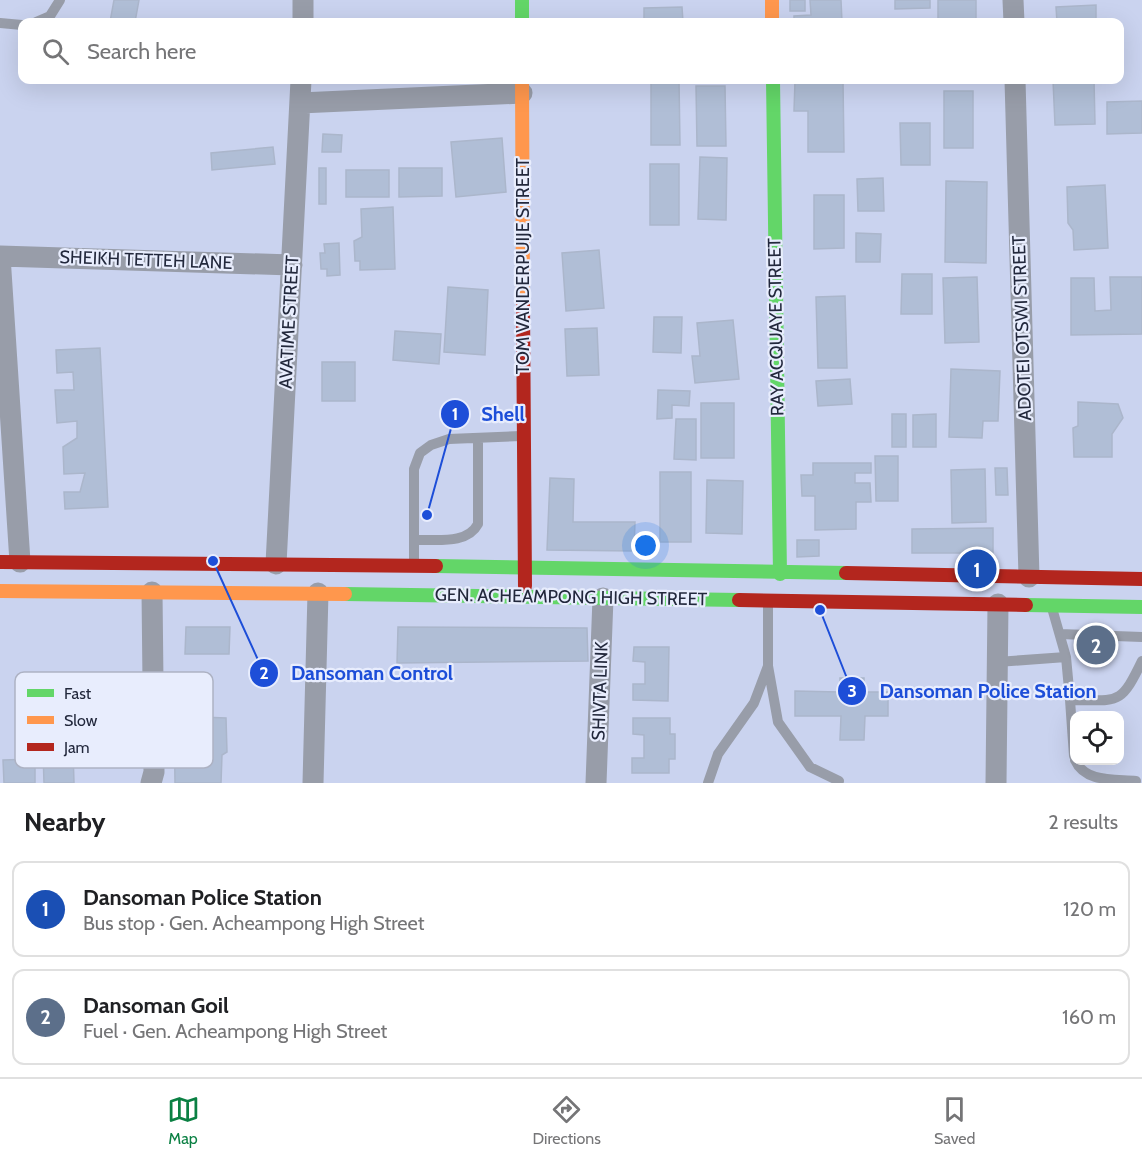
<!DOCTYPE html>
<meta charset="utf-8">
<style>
body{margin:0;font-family:Cabin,sans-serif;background:#f6f6f6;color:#202124}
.controls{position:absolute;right:18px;bottom:18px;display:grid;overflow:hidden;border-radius:12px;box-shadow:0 6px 24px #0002}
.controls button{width:54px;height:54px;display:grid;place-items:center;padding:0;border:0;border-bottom:2px solid #e0e0e0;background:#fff;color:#202124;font:30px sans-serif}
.you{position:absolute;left:646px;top:546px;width:21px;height:21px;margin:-15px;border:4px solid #fff;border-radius:50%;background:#1a73e8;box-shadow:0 0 0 9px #1a73e833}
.badge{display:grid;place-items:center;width:39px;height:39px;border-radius:50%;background:#0b8043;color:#fff;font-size:20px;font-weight:700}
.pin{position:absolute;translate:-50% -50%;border:3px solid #fff;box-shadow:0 2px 6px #0006}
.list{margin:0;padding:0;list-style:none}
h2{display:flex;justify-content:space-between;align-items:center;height:78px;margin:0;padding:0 24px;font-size:26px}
h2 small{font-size:20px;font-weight:400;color:#757577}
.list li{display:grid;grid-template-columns:39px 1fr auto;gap:18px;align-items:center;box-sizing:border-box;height:96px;margin:0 12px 12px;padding:0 12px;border:2px solid #e0e0e0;border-radius:12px}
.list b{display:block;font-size:22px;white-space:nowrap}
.list p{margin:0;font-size:20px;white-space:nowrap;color:#757577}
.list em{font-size:20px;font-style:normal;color:#757577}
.icon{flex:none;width:33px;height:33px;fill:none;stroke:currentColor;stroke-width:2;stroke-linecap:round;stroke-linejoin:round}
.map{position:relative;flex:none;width:1142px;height:783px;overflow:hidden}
.search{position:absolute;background:#fff;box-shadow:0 6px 24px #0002;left:18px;right:18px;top:18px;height:66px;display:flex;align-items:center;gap:15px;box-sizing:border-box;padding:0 21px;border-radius:12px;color:#757577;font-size:22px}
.sheet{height:294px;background:#fff}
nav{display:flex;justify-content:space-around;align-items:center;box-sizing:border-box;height:84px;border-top:2px solid #e0e0e0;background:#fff;font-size:16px;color:#757577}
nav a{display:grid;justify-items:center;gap:3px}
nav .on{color:#0b8043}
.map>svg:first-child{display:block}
</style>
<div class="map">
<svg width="1142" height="783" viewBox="0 0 1142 783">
<rect width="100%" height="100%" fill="#cad3ef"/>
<!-- building -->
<path fill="#b0bed6" stroke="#abb6cb" stroke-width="1.5" d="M114 0H139L135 22H110Z
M790 0H805V11H790Z
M810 0H841L842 22H794V16L811 15Z
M895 0H930V8L895 9Z
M938 0H976V22H938Z
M1096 5V22H1057L1056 7Z
M682 7 683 22H644V8Z
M651 80H679L680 145H651Z
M1053 80H1094L1095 124 1055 125Z
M795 81H843L844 152H808V111H794Z
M696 86H725L726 146H697Z
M944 91H973V148H944Z
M1142 101V133L1107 134V102Z
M900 123H930V165H901Z
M323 134 342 135 341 152H322Z
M502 138 506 192 456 197 451 142Z
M273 147 275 164 212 170 211 153Z
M700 157 727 158 726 220 698 219Z
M650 164H679V225H650Z
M319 168H326V204H319Z
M399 168H442V196L399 197Z
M346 170H389V197H346Z
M883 178 884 211H858L857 179Z
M946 181 987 182 986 263 945 262Z
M1105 185 1108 248 1074 250 1073 230 1068 223 1067 187Z
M814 195H844V248L814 249Z
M393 207 395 269 360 270V261H355L354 241 362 237 361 209Z
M856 233 881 234 880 262H856Z
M339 243 340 275 327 276V269H321L320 253H325L324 244Z
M599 250 604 308 566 311 562 253Z
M902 274H932V314H901Z
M977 277 979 342 945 343 943 278Z
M1110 277H1142V334L1071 335V278H1094L1095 311 1111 310Z
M448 287 488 290 485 355 444 352Z
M845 296 847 368H818L816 297Z
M654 317H682L681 353 653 352Z
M733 320 739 379 695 383 692 356H700L697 323Z
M597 328 599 375 567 376 565 329Z
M395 331 441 334 439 364 393 360Z
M100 348 108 507 65 509 64 492H80L85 473 64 474 63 447 77 438V421L57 423 55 390H74L73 372 57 373 56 350Z
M322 362H355V401H322Z
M951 369 1000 371 998 421H983L982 438 949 437Z
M850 379 852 404 818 406 816 381Z
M658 390 690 391 689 406 672 405V418L657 419Z
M1078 402 1118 404 1123 418 1112 434V457H1074L1073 428 1078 426Z
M701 403H734V458H701Z
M892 414H906V447H892Z
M936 414V447H913V415Z
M676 419H696V460L674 459Z
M875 456H898V501H876Z
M813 463H871V473H855V483H870L871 502H856V529L815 530V496H802L801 475H813Z
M995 468H1007L1008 495H996Z
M985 469 986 522 952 523 951 470Z
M660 472H691V542H660Z
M550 478 574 479 573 522H635L634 551 547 550Z
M707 480 743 481 742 534 706 533Z
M993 528V553H912V529Z
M797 540H819V556L797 557Z
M186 627H230L229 654H185Z
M398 627 587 628 588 661 397 663Z
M634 647H669L668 701 633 700V684H645V662L633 661Z
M840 678H864V692H888V716H865L864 740H840L841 716H795V691L840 692Z
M174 716 226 718 227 752 222 755 221 783H175Z
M633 718H670V734H675V759H669V773H632V758H644V735L633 734Z
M43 751H73L74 783H44Z
M35 759V783H4L3 760Z"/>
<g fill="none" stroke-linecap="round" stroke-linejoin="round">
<!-- lane -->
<path stroke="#989da9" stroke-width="10" d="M36 22 50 16 60 0
M0 23 22 25
M415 540C436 539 467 545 478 524V438
M414 562V469L420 453 431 445 449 439 521 436
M1052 608 1066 657 1070 700C1118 700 1120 707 1142 661
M1060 634 1142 637
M997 662 1066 657
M768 666 778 722 810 767 839 781
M1070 700 1074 756
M1075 760C1085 783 1115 779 1136 781
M708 783 718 754 754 703 768 666V601"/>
<!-- street -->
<path stroke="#989da9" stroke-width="21" d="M1013 0 1014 22
M303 22V0
M1015 80 1029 577
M300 103 522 93
M0 256 20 562
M0 256 292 265
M276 564 301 80
M151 783 154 772 152 592
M313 783 318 593
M596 783 603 598
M996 783 998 604"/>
<!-- fast -->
<path stroke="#63d668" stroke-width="14" d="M522 0V22
M773 80 780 574
M436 566 846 573
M345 594 739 600
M1026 605 1142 607"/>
<!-- slow -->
<path stroke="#ff974d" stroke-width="14" d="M772 0V22
M522 80 523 306
M0 591 345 594"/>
<!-- jam -->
<path stroke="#b3261e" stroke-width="14" d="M523 306 525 586
M0 562 436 566
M846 573 1142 579
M739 600 1026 605"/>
</g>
<g text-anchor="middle" stroke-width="4.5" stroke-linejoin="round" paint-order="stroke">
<!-- street labels -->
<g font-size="18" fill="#22283c" stroke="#e8edfd">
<text transform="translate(146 260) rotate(2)" y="6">SHEIKH TETTEH LANE</text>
<text transform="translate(523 266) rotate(-90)" y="6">TOM VANDERPUIJE STREET</text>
<text transform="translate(289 322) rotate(-87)" y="6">AVATIME STREET</text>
<text transform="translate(776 327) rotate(-91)" y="6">RAY ACQUAYE STREET</text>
<text transform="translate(1022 328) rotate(-92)" y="6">ADOTEI OTSWI STREET</text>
<text transform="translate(571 597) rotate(1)" y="6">GEN. ACHEAMPONG HIGH STREET</text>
<text transform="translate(600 691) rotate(-88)" y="6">SHIVTA LINK</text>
</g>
</g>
<!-- legend -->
<rect x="15" y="672" width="198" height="96" rx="9" fill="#e8edfd" stroke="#adb2c3" stroke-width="1.5"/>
<rect x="27" y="689" width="27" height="8" fill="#63d668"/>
<rect x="27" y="716" width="27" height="8" fill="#ff974d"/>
<rect x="27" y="743" width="27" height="8" fill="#b3261e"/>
<g font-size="16" fill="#22283c">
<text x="64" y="699">Fast</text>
<text x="64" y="726">Slow</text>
<text x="64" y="753">Jam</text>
</g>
<!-- callouts -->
<path fill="none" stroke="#1d4ed8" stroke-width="2" d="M427 515L455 414M213 561L264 673M820 610L852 691"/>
<g fill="#1d4ed8" stroke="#e8edfd" stroke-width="2">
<circle cx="427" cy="515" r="6"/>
<circle cx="213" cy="561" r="6"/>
<circle cx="820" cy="610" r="6"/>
<circle cx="455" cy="414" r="15"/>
<circle cx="264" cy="673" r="15"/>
<circle cx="852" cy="691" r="15"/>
</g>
<g font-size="18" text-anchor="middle" font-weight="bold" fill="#fff">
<text x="455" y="420">1</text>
<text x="264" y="679">2</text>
<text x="852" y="697">3</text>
</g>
<g font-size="20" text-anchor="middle" font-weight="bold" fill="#1d4ed8" stroke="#e8edfd" stroke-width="4.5" stroke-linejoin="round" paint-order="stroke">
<text x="503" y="421">Shell</text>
<text x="372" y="680">Dansoman Control</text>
<text x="988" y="698">Dansoman Police Station</text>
</g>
</svg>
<div class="controls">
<button><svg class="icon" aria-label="locate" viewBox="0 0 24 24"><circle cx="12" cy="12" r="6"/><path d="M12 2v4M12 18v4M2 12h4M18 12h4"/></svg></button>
</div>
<div class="you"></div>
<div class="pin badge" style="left:977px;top:569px;background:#1a4fb4">1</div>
<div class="pin badge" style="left:1096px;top:645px;background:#5c6f8a">2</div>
<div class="search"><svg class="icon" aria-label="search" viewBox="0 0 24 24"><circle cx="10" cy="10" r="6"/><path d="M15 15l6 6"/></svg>Search here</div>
</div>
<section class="sheet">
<h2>Nearby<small>2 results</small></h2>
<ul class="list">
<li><span class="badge" style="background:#1a4fb4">1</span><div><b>Dansoman Police Station</b><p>Bus stop · Gen. Acheampong High Street</p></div><em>120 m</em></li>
<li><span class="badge" style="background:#5c6f8a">2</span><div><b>Dansoman Goil</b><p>Fuel · Gen. Acheampong High Street</p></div><em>160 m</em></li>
</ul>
</section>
<nav>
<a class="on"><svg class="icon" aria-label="map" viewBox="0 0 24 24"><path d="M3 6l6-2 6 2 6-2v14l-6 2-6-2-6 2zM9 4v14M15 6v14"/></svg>Map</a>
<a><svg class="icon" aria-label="directions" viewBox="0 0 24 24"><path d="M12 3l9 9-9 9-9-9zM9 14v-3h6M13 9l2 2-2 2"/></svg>Directions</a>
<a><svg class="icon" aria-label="saved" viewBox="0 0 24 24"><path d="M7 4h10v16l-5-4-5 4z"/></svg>Saved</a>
</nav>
